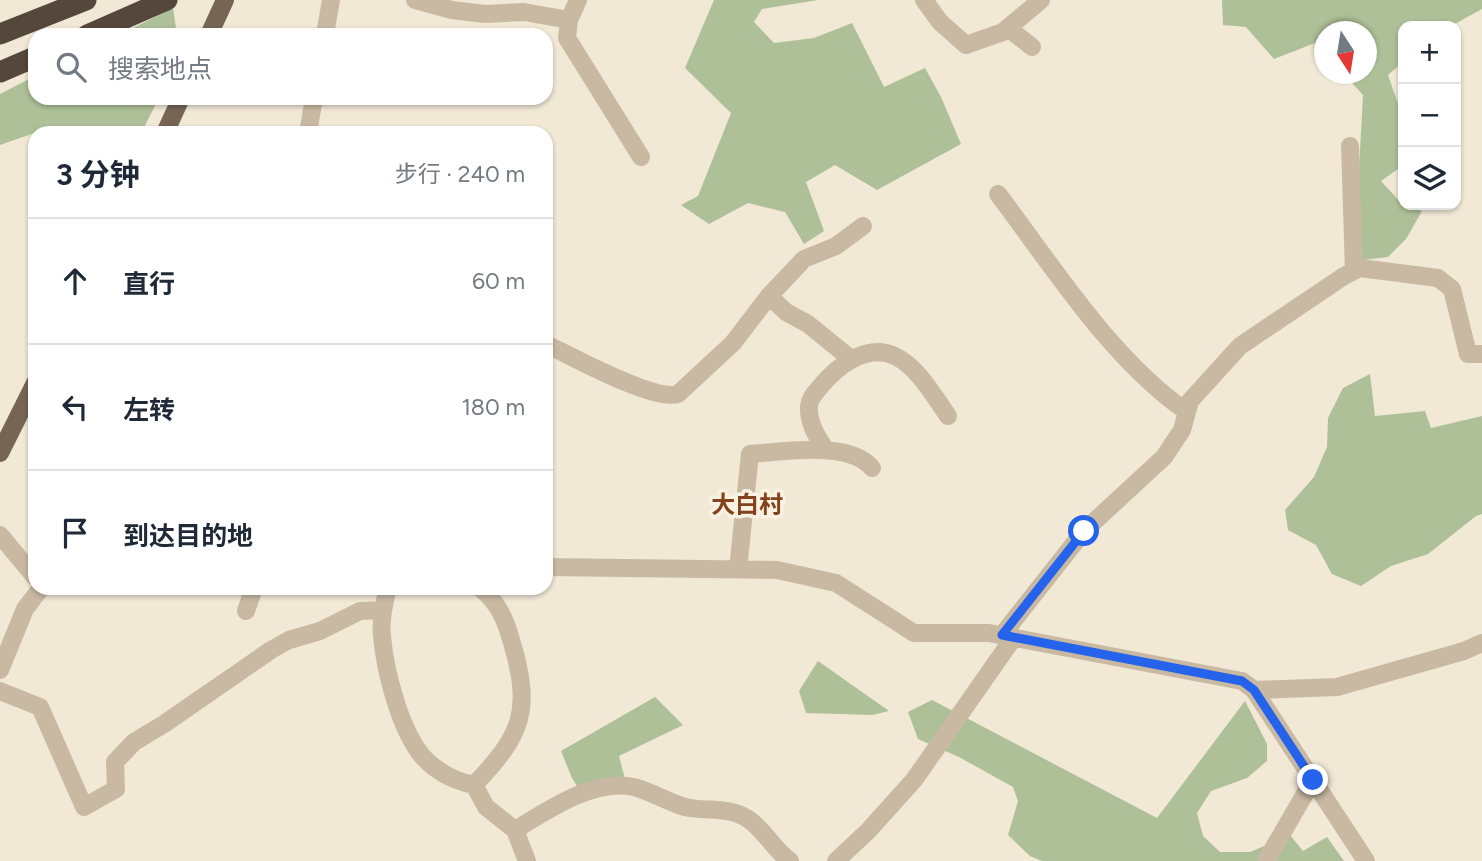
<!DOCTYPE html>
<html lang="zh">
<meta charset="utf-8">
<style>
body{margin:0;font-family:Figtree,"Noto Sans SC",sans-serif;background:#f2f2f3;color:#1f2937}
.controls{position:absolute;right:21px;top:21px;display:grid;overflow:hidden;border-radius:14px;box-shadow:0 2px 5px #0004}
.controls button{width:63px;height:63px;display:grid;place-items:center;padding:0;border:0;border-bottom:2px solid #e0e1e3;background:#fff;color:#1f2937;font:35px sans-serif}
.compass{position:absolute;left:1314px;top:21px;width:63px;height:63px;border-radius:50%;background:#fff;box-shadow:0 2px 5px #0004;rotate:168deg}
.stop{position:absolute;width:21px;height:21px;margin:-16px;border:5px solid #2563eb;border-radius:50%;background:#fff}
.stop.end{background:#2563eb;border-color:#fff;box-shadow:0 2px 7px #0008}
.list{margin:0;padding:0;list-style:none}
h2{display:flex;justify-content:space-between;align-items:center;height:91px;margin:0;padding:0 28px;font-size:30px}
h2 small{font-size:23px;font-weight:400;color:#747a83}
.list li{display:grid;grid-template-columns:46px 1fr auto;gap:21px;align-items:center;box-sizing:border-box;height:126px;padding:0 28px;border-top:2px solid #e0e1e3}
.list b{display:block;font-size:26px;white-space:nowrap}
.list em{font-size:23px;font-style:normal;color:#747a83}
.icon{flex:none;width:38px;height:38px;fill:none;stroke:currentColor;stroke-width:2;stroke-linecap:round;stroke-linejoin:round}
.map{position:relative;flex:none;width:1482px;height:861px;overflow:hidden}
.search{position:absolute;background:#fff;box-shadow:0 2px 5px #0004;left:28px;top:28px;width:525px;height:77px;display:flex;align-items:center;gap:18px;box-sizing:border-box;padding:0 24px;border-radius:21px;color:#747a83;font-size:26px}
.panel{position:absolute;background:#fff;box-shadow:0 2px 5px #0004;left:28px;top:126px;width:525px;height:469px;border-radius:21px}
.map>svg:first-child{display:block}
</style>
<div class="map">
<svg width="1482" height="861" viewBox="0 0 1482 861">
<rect width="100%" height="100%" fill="#f1e8d6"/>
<!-- green -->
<path fill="#adc097" d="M714 0H818L762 9 754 22 774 43 814 38 852 23 884 87 925 68 941 97 961 144 877 190 835 165 806 182 824 231 804 244 785 212 748 203 709 224 681 205 698 196 731 113 685 68Z
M1222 0H1482V9L1451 26H1403V62L1388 75 1403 118V161L1398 169 1381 181 1403 205 1422 211 1406 239 1388 257 1354 261 1363 95 1344 74H1366V32H1324V53L1315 43 1274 59 1246 27 1223 25Z
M173 8 177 35H119Z
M35 76V98H159L141 133 37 132 0 145V94Z
M1370 374 1375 416 1425 411 1431 428 1482 416V514L1476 516 1428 554 1391 566 1361 586 1332 574 1316 545 1288 530 1285 510 1314 477 1327 447 1328 418 1343 388Z
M818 661 889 711 872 715 806 713 799 691Z
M655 697 683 725 619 756 625 779 580 791 572 778 561 751Z
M932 700 1157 818 1245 701 1267 744V761L1247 778 1211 791 1197 813 1203 836 1220 852H1250L1290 835 1303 851 1327 837 1344 861H1042L1030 856 1008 835 1018 801 1013 787 959 757 918 739 908 712Z"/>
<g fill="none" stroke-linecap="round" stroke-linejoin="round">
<!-- minor -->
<path stroke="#c9b9a3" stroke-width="18" d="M415 0 452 10 485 14 524 12 569 20
M578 0 569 20 567 38 641 157
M924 0 940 22 966 45 1003 32 1041 0
M1008 28 1032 47
M325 35 331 0
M308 133 314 98
M1350 146 1354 271
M998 194C1054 268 1110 358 1187 412
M769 296 786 312 808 324 851 359
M546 344C571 356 654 402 678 394L733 343 769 296 804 259 836 246 863 226
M826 450C817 437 808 423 809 406 810 398 815 393 820 387 837 366 867 343 895 356 919 368 933 395 948 416
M0 535 35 577
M546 567 777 570 836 583 914 633H989L1242 681 1254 690 1366 861
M738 569 750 454C782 452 850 440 872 468
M388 588C384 603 380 621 382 636 385 671 400 730 423 757 437 772 455 781 474 785
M480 588C499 603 506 621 512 643 532 711 522 735 474 785L486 807 515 830 527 861
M246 611 254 588
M1002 635 1084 531 1164 457 1182 430 1190 401 1240 346 1344 276 1360 268 1438 278 1452 289 1468 354H1482
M0 670 25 609 41 588
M1254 690 1337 687 1464 651 1482 643
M0 691 40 707 84 807 116 789 115 762 134 742 164 724 271 650 289 640 320 631 360 611 383 610
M515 830C548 810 594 778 634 787 652 792 668 802 685 807 706 812 729 806 748 819 764 829 774 850 790 861
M836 861 868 831 914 780 1014 637
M1266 861 1313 780"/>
<!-- major -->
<path stroke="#766555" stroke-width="18" d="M209 35 225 0
M165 133 181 98
M0 453 35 383"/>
<!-- highway -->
<path stroke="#55473c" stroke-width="21" d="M0 34 86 0
M87 35 167 0
M0 72 35 57"/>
</g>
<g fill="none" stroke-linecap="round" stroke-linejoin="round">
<!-- route -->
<path stroke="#2563eb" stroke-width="9" d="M1084 531 1002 635 1242 681 1254 690 1313 780"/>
</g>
<g text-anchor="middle" stroke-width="7" stroke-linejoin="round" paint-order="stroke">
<!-- quarter labels -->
<g font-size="24" font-weight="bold" fill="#84421c" stroke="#f9f2e3">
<text x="747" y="513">大白村</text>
</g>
</g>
</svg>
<div class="controls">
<button>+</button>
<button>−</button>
<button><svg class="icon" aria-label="layers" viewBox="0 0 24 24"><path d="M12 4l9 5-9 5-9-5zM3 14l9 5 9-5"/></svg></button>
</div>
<svg class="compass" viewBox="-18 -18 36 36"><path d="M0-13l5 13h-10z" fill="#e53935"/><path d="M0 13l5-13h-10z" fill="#747a83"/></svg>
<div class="stop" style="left:1084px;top:531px"></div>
<div class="stop end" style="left:1313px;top:780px"></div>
<div class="search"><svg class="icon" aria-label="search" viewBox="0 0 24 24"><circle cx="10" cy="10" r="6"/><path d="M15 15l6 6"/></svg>搜索地点</div>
<section class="panel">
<h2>3 分钟<small>步行 · 240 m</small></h2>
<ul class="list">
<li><svg class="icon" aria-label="ahead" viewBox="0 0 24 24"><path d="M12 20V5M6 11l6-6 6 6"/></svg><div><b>直行</b></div><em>60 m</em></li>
<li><svg class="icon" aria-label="left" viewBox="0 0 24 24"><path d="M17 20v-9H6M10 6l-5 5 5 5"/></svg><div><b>左转</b></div><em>180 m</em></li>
<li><svg class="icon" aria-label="arrive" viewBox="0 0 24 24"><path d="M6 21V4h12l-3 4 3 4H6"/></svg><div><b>到达目的地</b></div></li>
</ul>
</section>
</div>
